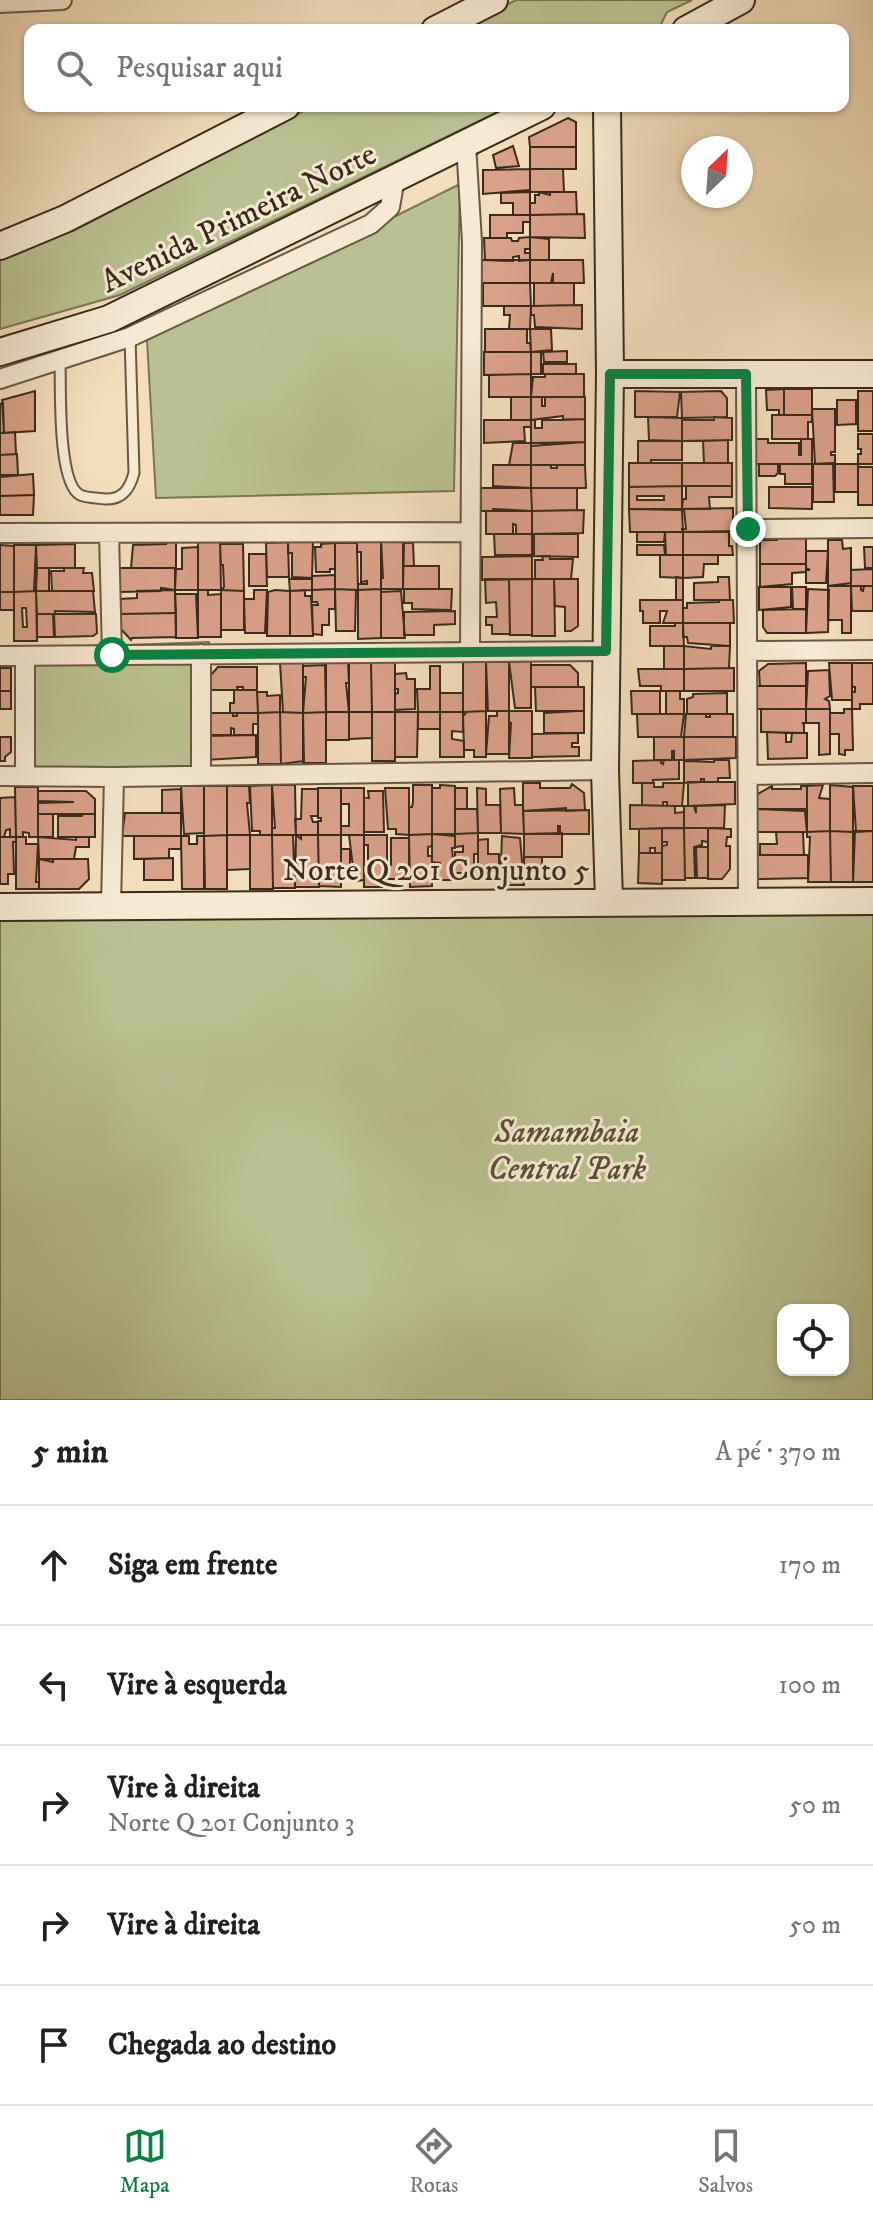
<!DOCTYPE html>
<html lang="pt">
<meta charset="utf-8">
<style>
body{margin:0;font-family:"IM FELL DW Pica",serif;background:#f6f6f6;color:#202124}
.controls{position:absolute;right:24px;bottom:24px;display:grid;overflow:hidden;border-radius:16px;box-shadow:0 2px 6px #0004}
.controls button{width:72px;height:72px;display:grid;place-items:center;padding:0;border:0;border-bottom:2px solid #e0e0e0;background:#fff;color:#202124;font:40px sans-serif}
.compass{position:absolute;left:681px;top:136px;width:72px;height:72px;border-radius:50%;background:#fff;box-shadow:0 2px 6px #0004;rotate:25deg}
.stop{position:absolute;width:24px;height:24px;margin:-18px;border:6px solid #0b8043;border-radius:50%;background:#fff}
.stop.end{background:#0b8043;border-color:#fff;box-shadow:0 2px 8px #0008}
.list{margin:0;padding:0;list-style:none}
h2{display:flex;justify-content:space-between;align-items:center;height:104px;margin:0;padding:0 32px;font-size:34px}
h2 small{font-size:26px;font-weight:400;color:#757577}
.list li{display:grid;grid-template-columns:52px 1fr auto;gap:24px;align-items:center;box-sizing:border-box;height:120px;padding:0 32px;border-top:2px solid #e0e0e0}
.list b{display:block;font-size:30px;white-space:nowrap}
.list p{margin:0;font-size:26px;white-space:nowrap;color:#757577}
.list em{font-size:26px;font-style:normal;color:#757577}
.icon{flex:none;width:44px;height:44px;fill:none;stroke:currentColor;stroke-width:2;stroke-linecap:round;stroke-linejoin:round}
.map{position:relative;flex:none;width:873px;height:1400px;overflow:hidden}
.search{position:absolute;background:#fff;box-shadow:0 2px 6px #0004;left:24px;right:24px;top:24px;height:88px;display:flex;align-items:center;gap:20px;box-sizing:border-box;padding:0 28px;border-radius:16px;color:#757577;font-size:30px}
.sheet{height:704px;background:#fff}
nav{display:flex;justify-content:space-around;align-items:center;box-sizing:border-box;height:112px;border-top:2px solid #e0e0e0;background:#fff;font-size:22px;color:#757577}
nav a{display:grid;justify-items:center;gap:4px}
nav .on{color:#0b8043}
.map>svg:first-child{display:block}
</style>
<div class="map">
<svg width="873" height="1400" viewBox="0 0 873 1400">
<rect width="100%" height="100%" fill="#f3debb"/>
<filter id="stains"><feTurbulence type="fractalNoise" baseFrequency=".0025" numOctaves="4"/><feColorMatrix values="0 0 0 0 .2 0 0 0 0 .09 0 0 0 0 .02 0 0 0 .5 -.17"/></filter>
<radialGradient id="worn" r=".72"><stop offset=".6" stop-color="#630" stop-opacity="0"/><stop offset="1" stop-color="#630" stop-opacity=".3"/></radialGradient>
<!-- green -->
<path fill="#bac190" stroke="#7a7655" stroke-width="2" fill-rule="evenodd" d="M516 0H692L667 12 660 26 654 30H458Z
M313 106H510L120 295 0 329V257L75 230Z
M460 184 454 491 156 498 147 340Z
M209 642 207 783 15 786 16 649Z
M873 896V1400H0V900ZM783 1310H843V1370H783Z"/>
<!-- building -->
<path fill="#d9a188" stroke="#3b2a1a" stroke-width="2" fill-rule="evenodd" d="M568 118 576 122V147H530L529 137Z
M513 146 519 166 496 168 493 155Z
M530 147H576V169H530Z
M530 169H563L564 192H530Z
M530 169V190L483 194V170Z
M530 192V215H513V203H501V193Z
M539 192 550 195V192H576L577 214 530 215V203H535V195H539Z
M584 214 585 238 530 237V215Z
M490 215H530V222H523V233H507V238H490Z
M530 237 549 239V260H530Z
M530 237V249H525V253H530V260L519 261V256L513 257V261L485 260 484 238H511L512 241H518L519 238Z
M481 260H530V283H481Z
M530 260H583L584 283H553V273L551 283H530Z
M483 283H530L531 306H483Z
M534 283H574V305L534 306Z
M582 305V329L535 327 534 315H531V306Z
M504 306H531L530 329H509L510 315H504Z
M485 329H527V343H530L531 352H485Z
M530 329H551L552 350 531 352Z
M567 351V362H544L543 352Z
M484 352H531V374L484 375Z
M531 352H541V374H531Z
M543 364H576V374H543Z
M531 374V397H489V375Z
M545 374H584V397H531L533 377H545Z
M784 389V415H779V410H767L766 390Z
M784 389H812V415H784Z
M35 391V431L4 433 2 400Z
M635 391 680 392 677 417H635Z
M721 391 727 398V417L682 418 681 392Z
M858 391H873V431H858Z
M511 397H531V420H511Z
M531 397H542V406H545V397H585V419L563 420V416L531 420Z
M837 400H856V424L837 425Z
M3 403 4 433H0V404Z
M812 409H835V452H831V455H835V464H815Z
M772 415H812V422H808V439H772Z
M648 417 682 418V441L649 440Z
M714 417 732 418V440L682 441V420H714Z
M585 419V442L531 443V420H535V428H542V420Z
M484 420H531V427H524L525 441 484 443Z
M15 432 16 454 0 455V433Z
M858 434H873V464H858V454H861V449H858Z
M754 439H768V443H799V455H801V439H812V464H754Z
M728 440V463H704L703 441Z
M638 441H682V460H651V463H638Z
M585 442V465H531V446Z
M513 443H531V465H509Z
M17 454 18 475H0V455Z
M629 463H682V486L629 487Z
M682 463H732V486H682Z
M833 463 834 502H813V464Z
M759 464H778V473L775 476H759Z
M780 464H812V484H785V474H780Z
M835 464H858V492H835Z
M493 465H531V488L493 486Z
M531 465H551V468H557V465H585L586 488H531Z
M858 467H873V505H858Z
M33 474 34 495 0 496V477Z
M682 486V509H629V487ZM637 496H664V500H637Z
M686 486H732V497H709L710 509H682L683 499H686Z
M769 487H812V509L769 508Z
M481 488H531L532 511 493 509V511H481Z
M531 488H577V510L532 511Z
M34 495 33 515H0V496Z
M733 508V531L683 532 682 529H686L684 509Z
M629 509 682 510 683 532H630Z
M584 510 583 533 532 534V511Z
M486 511H532V534H516V525L513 524V534H486Z
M637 532H665L664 542H637Z
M665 532H683V555H666Z
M683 532H729V546H732L733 555H683Z
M494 534H532V555H495Z
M534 534H578V557L534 556Z
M777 538H806V564H760V540H777Z
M166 539H176V568H131L133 545 166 544Z
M198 540H220L221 590H198Z
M357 540H381V589L358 590V584H367V581L361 582V552H357Z
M381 540H404L403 589H381V578H383Z
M828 540H842L843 549 851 548V583L828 586Z
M288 541H313L312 578 292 577V553H288Z
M288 542 289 577H267L266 543Z
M335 543H357L358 590 335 589Z
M335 543V569H330V572H316L315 547H321V544Z
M403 543H413L414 566H403Z
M75 544V568H37L36 545Z
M220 544H243L244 591 221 590 224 587 223 565H221Z
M0 545 14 546V592H0Z
M14 545H36L34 591 14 592Z
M637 545H664L665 555H637Z
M198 547V590H175V569H182V548Z
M864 547H873V568H865Z
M806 551H828L826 583H806V570H810L806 568Z
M249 554H266L267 586H249Z
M660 555H683V578L660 577Z
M683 555H718V564H704L703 577 683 578Z
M532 556V579L482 580V557Z
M542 556H550V559H573L571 579H535V560H543Z
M760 564H806V572L792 573V584L760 587Z
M403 566H439V589H403Z
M37 568H49V591H36Z
M64 568H84L83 573H92L94 591H52L51 571H64Z
M120 568H176L175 590 161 588V591L120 592Z
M873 569V586H851V570Z
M335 575V589L312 590V576Z
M676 577 683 578V600H676Z
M718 577H729L730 600H694V583L718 582Z
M289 579H312V590L290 591Z
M485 579H509L510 634H492V625H486V617H497L496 602 486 603Z
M509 579H532V635H510Z
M532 579H554L555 636H532Z
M554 579H578V626L571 631H565V607L555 606Z
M828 586H851V633H842V620H828Z
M851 586H861V590L863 591 864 586H873V611H852Z
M759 587H791V607L759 610Z
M792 587H806V609H793Z
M335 589 356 590 355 631H336Z
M335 589V609H329V625H322V635L313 634 312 605H318L317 602H312V590Z
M381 589V638L358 639V590Z
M404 589H452L451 610 412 609V603H404Z
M808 589 829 590 828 632 806 633Z
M175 590 176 613 121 614 120 599 137 598V591Z
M198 590H208V595L221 594V637H198Z
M221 590 244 591V630H221Z
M254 590H267L265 633H245L244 599H254Z
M275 590 290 591V636H267L268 592Z
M305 590V596H311L313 636H290V591Z
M36 591 37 641H14V592ZM22 608H26L27 627H23Z
M36 591H93L95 612 55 611V614H37Z
M401 591 405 638H381V592Z
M0 592H14V610H0Z
M175 594H196L198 638H176Z
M640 600H683V623H663L667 611H660V623H643V611H640Z
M719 600H733L734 623H683V608H687V603L719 602Z
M806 609V633H767L763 627V610Z
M455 611V624L434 625V635H404V612Z
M176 613V637L132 638 131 640 121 629V614Z
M37 614H53L54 637H37Z
M54 614H96L97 633 93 636 55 637Z
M675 623H683L684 646H650V626H675Z
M683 623H730V646L688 643 687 637H683Z
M664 646H684V669H664Z
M684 646 711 649V646H730L729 668 684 669Z
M531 661V708H515L509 662Z
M348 662 349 683H346L349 712H326L325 663Z
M371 662H395V712H372Z
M463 662H486V711L463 712Z
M486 662H509V711H488Z
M280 663H303V713L283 712Z
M349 663H371L372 712H349Z
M806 663V686H760L759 671 768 664Z
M829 663H852V700H832Z
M852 663H873V704H860V709H852V692H855V687H852Z
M326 665V712L303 713 306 677H303V666Z
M531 665H570L578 673V687H531Z
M430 666H440V712H418L417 689H430Z
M218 667H257V690H243V687H237L238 690H210V676Z
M0 668H11V691H0Z
M734 668V691H684V669Z
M638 669H684V691H661V686H640Z
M829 670 830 696 825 699 829 701 830 709H806L808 671Z
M406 673 407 679H415V709L395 710V694L398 693V689H395V674Z
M757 686H806V709H757Z
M535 687H584V711H536Z
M234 690H257L258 713H230V703H234Z
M0 691H11V709H0Z
M631 691H660V714H632Z
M666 691H680V699H684V714H666Z
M257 692H267V696L280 695V712L258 713Z
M440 693H463V712H440Z
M727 693V714H687V699L693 697V694Z
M761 709H806V723H802L804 724V733L761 732Z
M806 709H830V754L819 755V723H806Z
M844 709H852L853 750H845V755L839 754V734H830V713H844Z
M486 711V757H474V750H464L463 716 466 713 463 712Z
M497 711H509V754H486L489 716H497Z
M509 711H532V758H509L511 723H509Z
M578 711H584V733H544V713Z
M280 712 281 764H258V713Z
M280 712 303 713 304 761 281 764Z
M326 712V763H303V713Z
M326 712H349V740H326Z
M349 712H372V738L349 739Z
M372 712H395V761H372Z
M395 712H418L417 757H395Z
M418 712H440V729H418Z
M440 712H463V732L452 731V739L464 741V757H440Z
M210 713H233V716H237V713H258V724H253V735H234V729L231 728V735H211Z
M637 714H684L681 737H638Z
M686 714H706V717H710V714H733V737H684Z
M767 732 786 733V742H791L792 733H807V758L768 759Z
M578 733V743H572V747H579V756L532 757V734Z
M256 735V757L205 760V736Z
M0 737H11V752L5 757V761H0Z
M654 737H684V760H674V751H672V760H654Z
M684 737H736V758L684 760Z
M661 760V763L663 764 664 760H679V779L653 780V783H633V761Z
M714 760H729L730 778H718V782H704V779H701V782L684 783V761L714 762Z
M688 782H735V804L688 806Z
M523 783H540V788H570L572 784 584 793 585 810 566 811V808L523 811Z
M642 783H654V787H663V783H684L682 806H667V802H663V806L642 805Z
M272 785H295L296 835H272V828H275Z
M272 785V835H260V831H252L250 786Z
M413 785H432V834L409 835V807H412L413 802Z
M440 785 455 786V834H432V788H440Z
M823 785 819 798 830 799V831L807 832V786Z
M830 785 853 787V832L830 831Z
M181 786H204V833L184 834Z
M204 786H227V835L204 836Z
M227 786H249L250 803H247L250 835H227Z
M772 786V789H801V786H807V809H756V795Z
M853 786H873V831L856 832Z
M15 787H38V837H29V833L23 832V837H16Z
M318 788H341V835H318V821H321V818H318Z
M341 788H364V835H341V826H349V804H341Z
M385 788H409V835L396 834V829H388Z
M455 788H467V809H455Z
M477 788 486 789V805H500L501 833H478Z
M514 788 515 805H523L524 834 501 833 500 789Z
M181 789V813H162V790Z
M302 789H318V816H311L313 822H318V835H296L295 819H301Z
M38 791H86L95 799V814H38V803L74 802 38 801Z
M368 791H383L384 832H364V797L369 798Z
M15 797 16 837H10V829L6 830 4 837H0V798Z
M630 805 675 806V813L684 812V828L630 829Z
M725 805 724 828H684V806H694L696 813V806Z
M455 809H477L478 833 455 834Z
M756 809 805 811 807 832H756Z
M589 810V834H560V826H558V834H524L523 811Z
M125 813H181V836H122Z
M38 814H53V837H38Z
M83 814H95V837H58V816H82Z
M662 828V853H655V848H650V853H639V829Z
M662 828H684L685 880H662V846L667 845V842H662Z
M684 828H708V842L702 841V845L694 847 695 878H685Z
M708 828 731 829V837H727L726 846H730V869L722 879H708Z
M830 831 853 832V882H831Z
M830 831 831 882H808L810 837H807V832Z
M873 831V882H853L855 831Z
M776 832H803L804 855H760V844H777Z
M478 833V854H474V873H455V852H463V846L455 847V834Z
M562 833V857H524V834Z
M432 834V846L428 847V856H432V886L410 887 409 835Z
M432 834 455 836V848H452L455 880H432V863H441L432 862Z
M227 835H250V869L227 870Z
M227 835V889H205L204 836Z
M250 835H272L273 889H250Z
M272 835H293L295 888H273Z
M296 835 301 839V835H318L319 887H295Z
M318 835H341V887L319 886Z
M349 835H364V880L355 881 356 867H353Z
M364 835H387V887H364V870H368V845H364Z
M134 836H181V849H169V858L134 859Z
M181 836H189V844H197V836H204V889H182Z
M502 836 520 838 524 885H500Z
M0 837H16V842H13L14 874H8V884H0Z
M16 837H26V844H38L36 882H39V889H16Z
M38 837 76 840V837H89V847H76L74 859H39Z
M391 838H409V879H387V865H391Z
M488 839V854H499V872H478V840Z
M696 847H708V878H697Z
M341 849H350V876H341Z
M639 853H662V884L638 883Z
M756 855H808V878L758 879Z
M524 857H542V879H524Z
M173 858V880H144V859Z
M39 859 53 862V859H88L89 879 79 889H39Z"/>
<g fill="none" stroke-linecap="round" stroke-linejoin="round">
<!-- lane casing -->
<g stroke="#695742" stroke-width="13">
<path id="lane" d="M60 361C61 386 57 483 80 495 86 498 98 498 105 499 123 500 130 488 134 473L130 337"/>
</g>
<!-- street casing -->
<g stroke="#695742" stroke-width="22">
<path id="street" d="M0 3 62 0
M466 144 472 242 470 652
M746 374 748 901
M0 379 130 337 371 224 390 207 395 178
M748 529 873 528
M0 533 470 532
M109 533 112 655
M748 651 873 650
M201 654V775
M0 656 606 651
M748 775 873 773
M0 776 114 777 605 770
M25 776V656
M111 905 114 777"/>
</g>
<!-- secondary casing -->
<g stroke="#3b2a1a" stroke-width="30">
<path id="secondary" d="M435 30 494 0
M686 30 741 0
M607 106 610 374 605 770 609 901
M0 246 65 219 286 106
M0 352 109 319 542 106
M610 374H873
M0 907 873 901"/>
</g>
<!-- lane -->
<use href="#lane" stroke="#f7ead3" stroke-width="9"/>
<!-- street -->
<use href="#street" stroke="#f7ead3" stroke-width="18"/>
<!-- secondary -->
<use href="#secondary" stroke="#f7ead3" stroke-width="26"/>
</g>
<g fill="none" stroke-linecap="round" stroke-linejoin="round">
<!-- route -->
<path stroke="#0b8043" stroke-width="10" d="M112 655 606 651 610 374H746L748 529"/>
</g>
<g text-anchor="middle" stroke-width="6" stroke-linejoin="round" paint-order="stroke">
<!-- street labels -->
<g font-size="32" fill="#3b2a1a" stroke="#f7ead3">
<text transform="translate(238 217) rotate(-26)" y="11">Avenida Primeira Norte</text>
<text x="436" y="880">Norte Q 201 Conjunto 5</text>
</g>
<!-- park labels -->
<g font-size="32" font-style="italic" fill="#5b5038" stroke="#f7ead3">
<text x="567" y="1142">Samambaia<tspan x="567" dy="37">Central Park</tspan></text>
</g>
</g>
<rect width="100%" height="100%" filter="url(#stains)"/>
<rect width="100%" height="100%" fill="url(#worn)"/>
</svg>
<div class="controls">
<button><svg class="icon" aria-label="locate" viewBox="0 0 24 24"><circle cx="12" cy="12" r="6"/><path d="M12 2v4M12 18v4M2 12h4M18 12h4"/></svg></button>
</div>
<svg class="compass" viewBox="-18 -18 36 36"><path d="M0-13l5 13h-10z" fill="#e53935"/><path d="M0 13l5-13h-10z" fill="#757577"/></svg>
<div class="stop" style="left:112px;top:655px"></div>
<div class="stop end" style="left:748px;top:529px"></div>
<div class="search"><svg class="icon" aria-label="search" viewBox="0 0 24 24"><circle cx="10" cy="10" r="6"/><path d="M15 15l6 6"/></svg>Pesquisar aqui</div>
</div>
<section class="sheet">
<h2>5 min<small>A pé · 370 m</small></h2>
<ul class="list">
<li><svg class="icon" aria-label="ahead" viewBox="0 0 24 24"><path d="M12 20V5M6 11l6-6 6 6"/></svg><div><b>Siga em frente</b></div><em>170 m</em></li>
<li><svg class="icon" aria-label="left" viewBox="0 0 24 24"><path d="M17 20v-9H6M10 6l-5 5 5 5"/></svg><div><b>Vire à esquerda</b></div><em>100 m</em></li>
<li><svg class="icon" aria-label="right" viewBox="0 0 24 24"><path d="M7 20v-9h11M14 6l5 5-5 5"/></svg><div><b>Vire à direita</b><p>Norte Q 201 Conjunto 3</p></div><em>50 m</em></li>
<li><svg class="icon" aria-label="right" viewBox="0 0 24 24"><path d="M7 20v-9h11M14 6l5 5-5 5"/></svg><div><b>Vire à direita</b></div><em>50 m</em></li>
<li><svg class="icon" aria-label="arrive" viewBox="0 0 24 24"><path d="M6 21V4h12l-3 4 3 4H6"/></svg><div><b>Chegada ao destino</b></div></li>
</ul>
</section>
<nav>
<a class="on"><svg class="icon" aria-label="map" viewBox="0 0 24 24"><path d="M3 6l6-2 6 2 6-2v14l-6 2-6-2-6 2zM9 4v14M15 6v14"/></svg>Mapa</a>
<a><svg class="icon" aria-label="directions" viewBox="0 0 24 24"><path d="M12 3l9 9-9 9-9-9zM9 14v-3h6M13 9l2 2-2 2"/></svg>Rotas</a>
<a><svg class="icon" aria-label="saved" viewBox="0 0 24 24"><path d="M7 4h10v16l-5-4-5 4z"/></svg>Salvos</a>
</nav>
